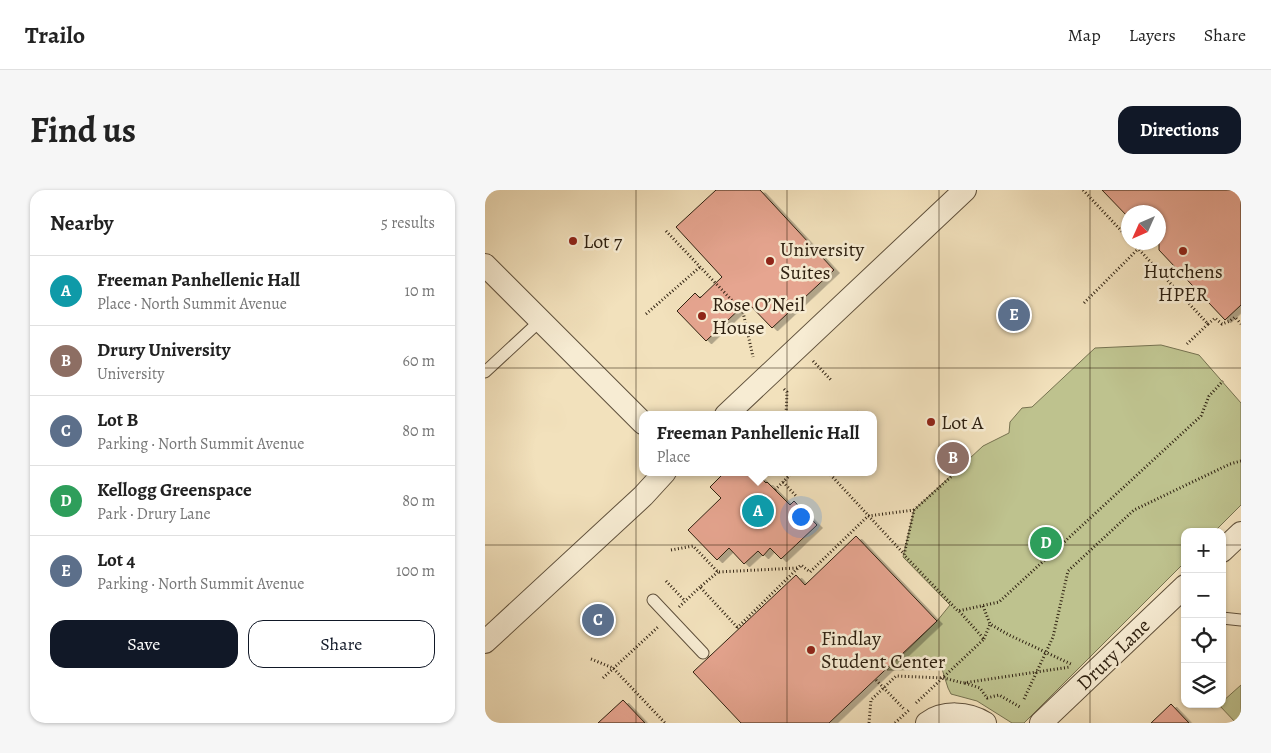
<!DOCTYPE html>
<meta charset="utf-8">
<style>
body{margin:0;font-family:Alegreya,serif;background:#f6f6f6;color:#222}
.controls{position:absolute;right:15px;bottom:15px;display:grid;overflow:hidden;border-radius:10px;box-shadow:0 1px 4px #0004}
.controls button{width:45px;height:45px;display:grid;place-items:center;padding:0;border:0;border-bottom:1px solid #e0e0e0;background:#fff;color:#222;font:25px sans-serif}
.compass{position:absolute;left:636px;top:15px;width:45px;height:45px;border-radius:50%;background:#fff;box-shadow:0 1px 4px #0004;rotate:225deg}
.you{position:absolute;left:315px;top:326px;width:18px;height:18px;margin:-12px;border:4px solid #fff;border-radius:50%;background:#1a73e8;box-shadow:0 0 0 8px #1a73e833}
.badge{display:grid;place-items:center;width:32px;height:32px;border-radius:50%;background:#111827;color:#fff;font-size:16px;font-weight:700}
.pin{position:absolute;translate:-50% -50%;border:2px solid #fff;box-shadow:0 1px 5px #0006}
.popup{position:absolute;left:154px;top:221px;width:238px;height:65px;box-sizing:border-box;display:grid;place-content:center;border-radius:10px;background:#fff;filter:drop-shadow(0 1px 4px #0005);font-size:16px;white-space:nowrap;color:#767676}
.popup b{font-size:19px;color:#222}
.popup::after{content:'';position:absolute;left:50%;top:100%;margin-left:-10px;border:10px solid transparent;border-top-color:#fff}
.list{margin:0;padding:0;list-style:none}
h2{display:flex;justify-content:space-between;align-items:center;height:65px;margin:0;padding:0 20px;font-size:21px}
h2 small{font-size:16px;font-weight:400;color:#767676}
.list li{display:grid;grid-template-columns:32px 1fr auto;gap:15px;align-items:center;box-sizing:border-box;height:70px;padding:0 20px;border-top:1px solid #e0e0e0}
.list b{display:block;font-size:19px;white-space:nowrap}
.list p{margin:0;font-size:16px;white-space:nowrap;color:#767676}
.list em{font-size:16px;font-style:normal;color:#767676}
.actions{display:flex;gap:10px;padding:15px 20px}
.actions a{flex:1;padding:11px 0;border:1px solid #111827;border-radius:15px;text-align:center;font-size:18px;color:#111827}
.actions .main{background:#111827;color:#fff}
.icon{flex:none;width:28px;height:28px;fill:none;stroke:currentColor;stroke-width:2;stroke-linecap:round;stroke-linejoin:round}
.map{position:relative;flex:none;width:756px;height:533px;overflow:hidden;border-radius:15px}
header{display:flex;align-items:center;gap:30px;box-sizing:border-box;height:70px;padding:0 25px;background:#fff;border-bottom:1px solid #e0e0e0}
header strong{font-size:24px}
nav{display:flex;gap:28px;margin-inline-start:auto;font-size:18px}
.intro{display:flex;align-items:center;justify-content:space-between;box-sizing:border-box;height:120px;padding:0 30px}
h1{margin:0;font-size:35px}
.button{padding:12px 22px;border-radius:15px;background:#111827;color:#fff;font-size:18px;font-weight:700}
main{display:flex;gap:30px;padding:0 30px}
aside{flex:1;background:#fff;border-radius:15px;box-shadow:0 1px 4px #0004}
.map>svg:first-child{display:block}
</style>
<header>
<strong>Trailo</strong>
<nav><a>Map</a><a>Layers</a><a>Share</a></nav>
</header>
<div class="intro"><h1>Find us</h1><a class="button">Directions</a></div>
<main>
<aside>
<h2>Nearby<small>5 results</small></h2>
<ul class="list">
<li><span class="badge" style="background:#0f9aa8">A</span><div><b>Freeman Panhellenic Hall</b><p>Place · North Summit Avenue</p></div><em>10 m</em></li>
<li><span class="badge" style="background:#8d6e63">B</span><div><b>Drury University</b><p>University</p></div><em>60 m</em></li>
<li><span class="badge" style="background:#5c6f8a">C</span><div><b>Lot B</b><p>Parking · North Summit Avenue</p></div><em>80 m</em></li>
<li><span class="badge" style="background:#2e9e5b">D</span><div><b>Kellogg Greenspace</b><p>Park · Drury Lane</p></div><em>80 m</em></li>
<li><span class="badge" style="background:#5c6f8a">E</span><div><b>Lot 4</b><p>Parking · North Summit Avenue</p></div><em>100 m</em></li>
</ul>
<div class="actions"><a class="main">Save</a><a>Share</a></div>
</aside>
<div class="map">
<svg width="756" height="533" viewBox="0 0 756 533">
<defs>
<filter id="shadow"><feDropShadow dx="5.5" dy="3" stdDeviation="0" flood-color="#0004"/></filter>
</defs>
<rect width="100%" height="100%" fill="#f2e1bc"/>
<filter id="stains"><feTurbulence type="fractalNoise" baseFrequency=".004" numOctaves="4"/><feColorMatrix values="0 0 0 0 .2 0 0 0 0 .09 0 0 0 0 .02 0 0 0 .5 -.17"/></filter>
<radialGradient id="worn" r=".72"><stop offset=".6" stop-color="#630" stop-opacity="0"/><stop offset="1" stop-color="#630" stop-opacity=".3"/></radialGradient>
<!-- green -->
<path fill="#bec28e" stroke="#767250" d="M676 155 714 165 756 213V315L729 342H700V372L539 533H527L492 511 466 504 463 498 457 479 402 480 452 431 465 415 418 367 429 320 498 256 524 243 525 232 537 218 547 217 610 158Z
M756 495V533H751L734 515 737 514V512Z"/>
<!-- building -->
<path fill="#e6a590" stroke="#2f2111" filter="url(#shadow)" d="M231 0H275L349 80 287 138 262 112 221 151 192 121 210 103 215 108 237 87 191 37Z
M617 0H756V115L740 130 674 60V22H644V28Z
M240 282H270L281 293 282 292 305 315 309 311 332 335 296 369 285 358 278 366 273 361 259 374 244 358 232 370 203 340 236 308 225 297Z
M371 346 452 431 344 533H256L208 482 311 385 320 395Z
M138 510 160 533H113Z
M686 514 704 533H666Z"/>
<g fill="none" stroke-linecap="round" stroke-linejoin="round">
<!-- service casing -->
<g stroke="#60513c" stroke-width="13">
<path id="service" d="M0 182 55 131
M168 410 218 463
M737 428 756 430"/>
</g>
<!-- minor casing -->
<g stroke="#60513c" stroke-width="24">
<path id="minor" d="M0 75 158 233
M241 225 480 0
M737 361 756 343
M0 452 158 306 180 282
M442 533C458 521 483 522 500 533
M556 533 700 396"/>
</g>
<!-- path -->
<path stroke="#2f2111" stroke-width="3" stroke-dasharray="1 2.5" stroke-linecap="butt" d="M598 0 644 49
M181 41 258 122 268 167
M647 52 723 134 702 154
M599 113 653 59
M161 124 215 77
M723 134 730 128 737 134 745 131 750 127 756 134
M328 171 347 191
M299 199 302 202 301 225
M370 225 374 221
M458 274 468 285 429 320 419 365 473 421 514 412 716 226 724 206 738 191
M343 282 419 364
M298 292 312 307
M290 300 308 282
M186 360 208 356 233 382 312 378
M233 382 215 397 253 438
M181 391 200 411
M498 416 505 434 524 445 588 475
M194 417 215 397
M252 438 316 375 325 382 383 326 429 320
M499 449 505 434
M106 469 128 478 180 533
M118 488 173 437
M480 493 495 498 502 508 514 505 535 517
M539 509 568 447 583 381 649 320 745 274 756 271
M431 513 499 449 474 421
M384 533 386 510 411 486 459 488 478 493 585 477
M410 533 425 519"/>
<!-- service -->
<use href="#service" stroke="#f7ecd3" stroke-width="11"/>
<!-- minor -->
<use href="#minor" stroke="#f7ecd3" stroke-width="22"/>
<!-- path-bridge -->
<path stroke="#2f2111" stroke-width="3" stroke-dasharray="1 2.5" stroke-linecap="butt" d="M391 490 419 519"/>
</g>
<!-- grid -->
<path fill="none" stroke="#2f2111" stroke-width="1" stroke-opacity="0.55" d="M151 0V533M302 0V533M454 0V533M605 0V533M0 178H756M0 355H700M737 355H756"/>
<!-- markers -->
<g fill="#8f2418" stroke="#f7ecd3" stroke-width="2">
<circle cx="88" cy="51" r="5"/>
<circle cx="698" cy="61" r="5"/>
<circle cx="285" cy="71" r="5"/>
<circle cx="217" cy="126" r="5"/>
<circle cx="446" cy="232" r="5"/>
<circle cx="326" cy="460" r="5"/>
</g>
<g text-anchor="middle" stroke-width="5" stroke-linejoin="round" paint-order="stroke">
<!-- poi labels -->
<g font-size="20" fill="#2f2111" stroke="#f7ecd3" text-anchor="start">
<text x="98" y="58">Lot 7</text>
<text x="295" y="66">University<tspan x="295" dy="23">Suites</tspan></text>
<text x="698" y="88" text-anchor="middle">Hutchens<tspan x="698" dy="23">HPER</tspan></text>
<text x="227" y="121">Rose O’Neil<tspan x="227" dy="23">House</tspan></text>
<text x="456" y="239">Lot A</text>
<text x="336" y="455">Findlay<tspan x="336" dy="23">Student Center</tspan></text>
</g>
<!-- street labels -->
<g font-size="20" fill="#2f2111" stroke="#f7ecd3">
<text transform="translate(628 464) rotate(-44)" y="7">Drury Lane</text>
</g>
</g>
<rect width="100%" height="100%" filter="url(#stains)"/>
<rect width="100%" height="100%" fill="url(#worn)"/>
</svg>
<div class="controls">
<button>+</button>
<button>−</button>
<button><svg class="icon" aria-label="locate" viewBox="0 0 24 24"><circle cx="12" cy="12" r="6"/><path d="M12 2v4M12 18v4M2 12h4M18 12h4"/></svg></button>
<button><svg class="icon" aria-label="layers" viewBox="0 0 24 24"><path d="M12 4l9 5-9 5-9-5zM3 14l9 5 9-5"/></svg></button>
</div>
<svg class="compass" viewBox="-18 -18 36 36"><path d="M0-13l5 13h-10z" fill="#e53935"/><path d="M0 13l5-13h-10z" fill="#767676"/></svg>
<div class="you"></div>
<div class="pin badge" style="left:273px;top:321px;background:#0f9aa8">A</div>
<div class="popup"><b>Freeman Panhellenic Hall</b>Place</div>
<div class="pin badge" style="left:468px;top:268px;background:#8d6e63">B</div>
<div class="pin badge" style="left:113px;top:430px;background:#5c6f8a">C</div>
<div class="pin badge" style="left:561px;top:353px;background:#2e9e5b">D</div>
<div class="pin badge" style="left:529px;top:125px;background:#5c6f8a">E</div>
</div>
</main>
